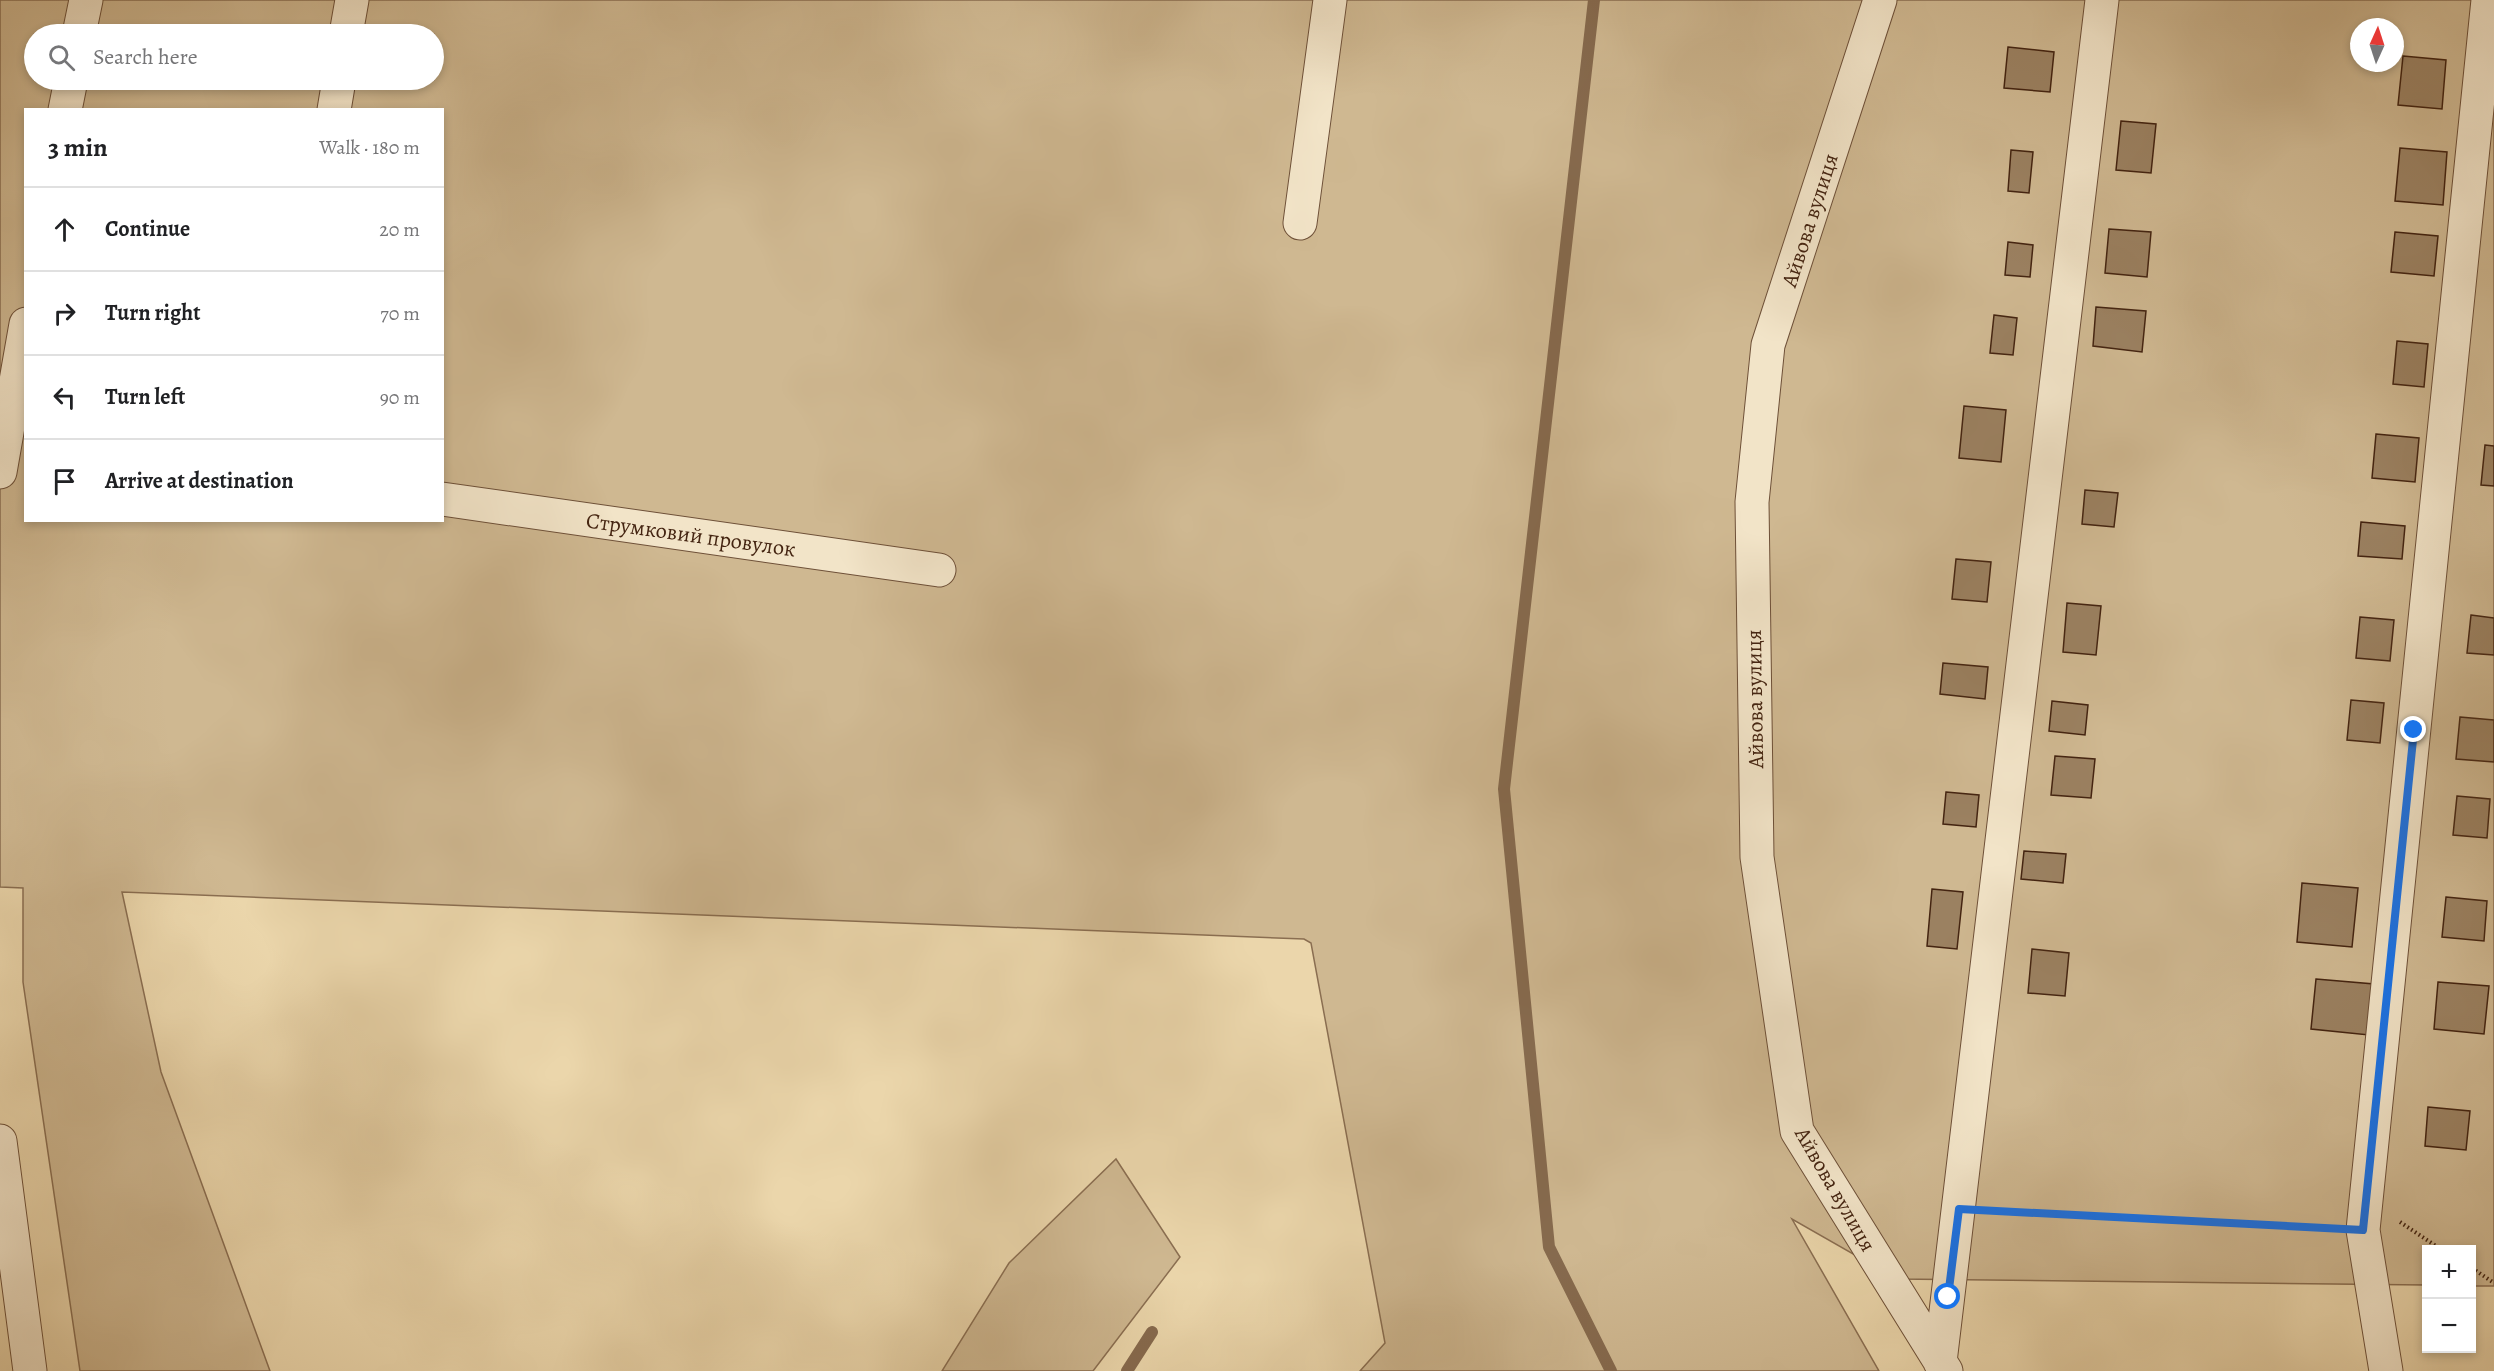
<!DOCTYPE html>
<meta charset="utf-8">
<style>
body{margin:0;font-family:Alegreya,serif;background:#f2f2f2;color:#202124}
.controls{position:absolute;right:18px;bottom:18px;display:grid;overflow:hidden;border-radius:0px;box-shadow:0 3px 9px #0003}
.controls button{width:54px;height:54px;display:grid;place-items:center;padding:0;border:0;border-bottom:2px solid #e0e0e0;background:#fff;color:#202124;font:30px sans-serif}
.compass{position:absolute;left:2350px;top:18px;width:54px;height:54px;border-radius:50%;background:#fff;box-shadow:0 3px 9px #0003;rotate:3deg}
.stop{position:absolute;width:18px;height:18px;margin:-14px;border:4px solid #1a73e8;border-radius:50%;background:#fff}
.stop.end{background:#1a73e8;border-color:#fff;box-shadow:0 2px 6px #0008}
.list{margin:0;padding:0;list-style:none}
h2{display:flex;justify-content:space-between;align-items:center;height:78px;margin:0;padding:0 24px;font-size:26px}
h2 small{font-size:20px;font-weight:400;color:#757577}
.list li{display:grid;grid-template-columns:39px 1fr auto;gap:18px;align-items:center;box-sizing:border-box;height:84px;padding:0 24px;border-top:2px solid #e0e0e0}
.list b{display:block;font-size:22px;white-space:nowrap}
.list em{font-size:20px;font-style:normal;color:#757577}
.icon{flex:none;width:33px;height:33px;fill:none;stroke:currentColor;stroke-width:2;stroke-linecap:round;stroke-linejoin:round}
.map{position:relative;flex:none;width:2494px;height:1371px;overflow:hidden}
.search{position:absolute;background:#fff;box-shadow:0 3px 9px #0003;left:24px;top:24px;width:420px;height:66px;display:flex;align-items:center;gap:15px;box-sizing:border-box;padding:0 21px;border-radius:33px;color:#757577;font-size:22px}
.panel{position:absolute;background:#fff;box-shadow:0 3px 9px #0003;left:24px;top:108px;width:420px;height:414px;border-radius:0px}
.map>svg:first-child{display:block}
</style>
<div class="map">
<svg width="2494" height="1371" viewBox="0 0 2494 1371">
<rect width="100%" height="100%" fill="#ebd6ab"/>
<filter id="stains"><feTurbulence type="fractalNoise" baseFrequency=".00333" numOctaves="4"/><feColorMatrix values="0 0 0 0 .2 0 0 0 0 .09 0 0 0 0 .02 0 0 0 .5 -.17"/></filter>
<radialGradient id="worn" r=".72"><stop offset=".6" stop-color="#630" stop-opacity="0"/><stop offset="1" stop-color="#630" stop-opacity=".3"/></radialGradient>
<!-- green -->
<path fill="#cfb891" stroke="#8a6e51" stroke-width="1.5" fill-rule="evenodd" d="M0 0H2494V1286H2472V1250H2426V1285L1897 1279 1792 1219 1879 1371H1360L1385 1343 1311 943 1304 939 122 892 161 1072 270 1371H80L23 982V888L0 887ZM2359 27H2395V63H2359ZM34 34H434V80H34ZM26 110H442V520H26Z
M1116 1159 1180 1257 1093 1371H942L1009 1263Z"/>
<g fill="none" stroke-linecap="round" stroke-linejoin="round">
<!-- stream -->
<path stroke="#866a4e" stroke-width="12" d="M1594 0 1504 789 1549 1247 1611 1371
M1127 1371 1152 1332"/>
</g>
<!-- building -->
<path fill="#9b8161" stroke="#442411" stroke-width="1.5" d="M2008 47 2054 52 2050 92 2004 88Z
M2403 56 2446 60 2442 109 2398 105Z
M2121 121 2156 124 2151 173 2116 170Z
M2400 148 2447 152 2443 205 2395 201Z
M2011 150 2033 152 2029 193 2008 191Z
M2109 229 2151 232 2147 277 2105 273Z
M2395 232 2438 236 2434 276 2391 272Z
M2008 242 2033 245 2030 277 2005 275Z
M2096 307 2146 311 2142 352 2093 346Z
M1994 315 2017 318 2013 355 1990 353Z
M2397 341 2428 344 2424 387 2393 384Z
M1964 406 2006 410 2001 462 1959 458Z
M2376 434 2419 438 2415 482 2372 478Z
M2485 445 2494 446V486L2481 485Z
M2085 490 2118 493 2114 527 2082 524Z
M2361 522 2405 526 2402 559 2358 556Z
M1956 559 1991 562 1987 602 1952 599Z
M2067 603 2101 606 2096 655 2063 652Z
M2471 615 2494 618V655L2467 653Z
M2360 617 2394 620 2390 661 2356 658Z
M1943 663 1988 667 1985 699 1940 694Z
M2351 700 2384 703 2380 743 2347 740Z
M2052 701 2088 705 2085 735 2049 731Z
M2460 717 2494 720V762L2456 759Z
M2055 756 2095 759 2091 798 2051 795Z
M1946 792 1979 795 1976 827 1943 824Z
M2457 796 2490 799 2487 838 2453 835Z
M2024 851 2066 854 2063 883 2021 879Z
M2302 883 2358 888 2352 947 2297 942Z
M1932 889 1963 892 1957 949 1927 946Z
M2446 897 2487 901 2484 941 2442 937Z
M2032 949 2069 953 2065 996 2028 993Z
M2316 979 2374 984 2369 1035 2311 1029Z
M2438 982 2489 986 2484 1034 2434 1029Z
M2428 1107 2470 1111 2466 1150 2425 1146Z"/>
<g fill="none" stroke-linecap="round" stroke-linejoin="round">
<!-- minor casing -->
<g stroke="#6e5038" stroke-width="35">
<path id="minor" d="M1880 0 1768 345 1752 502 1757 857 1797 1131 1946 1371
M79 34 86 0
M346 34 352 0
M65 110 71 80
M334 110 339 80
M1300 223 1330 0
M0 472 26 324
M442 499 939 570
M0 1141 30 1371
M1940 1362 2102 0
M2386 1371 2363 1230 2488 0"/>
</g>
<!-- path -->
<path stroke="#442411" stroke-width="4" stroke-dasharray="1.5 3" stroke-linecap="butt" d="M1993 1211 2327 1228
M2400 1222 2442 1250
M2472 1268 2494 1283"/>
<!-- minor -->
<use href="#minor" stroke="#f2e4c8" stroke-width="33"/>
</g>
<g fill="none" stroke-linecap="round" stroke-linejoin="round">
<!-- route -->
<path stroke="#1a73e8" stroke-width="8" d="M1948 1297 1959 1209 2363 1230 2414 730"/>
</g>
<g text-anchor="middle" stroke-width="5" stroke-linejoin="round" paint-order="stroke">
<!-- street labels -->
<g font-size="22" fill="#442411" stroke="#f2e4c8">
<text transform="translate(1809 220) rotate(-72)" y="8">Айвова вулиця</text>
<text transform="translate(691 534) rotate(8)" y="8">Струмковий провулок</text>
<text transform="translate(1754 699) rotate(-91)" y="8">Айвова вулиця</text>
<text transform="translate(1836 1189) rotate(60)" y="8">Айвова вулиця</text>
</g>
</g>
<rect width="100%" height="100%" filter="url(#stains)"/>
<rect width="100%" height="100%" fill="url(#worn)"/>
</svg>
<div class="controls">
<button>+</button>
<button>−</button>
</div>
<svg class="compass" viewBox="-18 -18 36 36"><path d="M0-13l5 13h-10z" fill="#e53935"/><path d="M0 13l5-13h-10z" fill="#757577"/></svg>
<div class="stop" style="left:1948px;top:1297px"></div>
<div class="stop end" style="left:2414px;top:730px"></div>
<div class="search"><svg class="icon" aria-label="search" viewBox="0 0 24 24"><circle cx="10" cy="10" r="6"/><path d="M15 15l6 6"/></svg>Search here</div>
<section class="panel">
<h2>3 min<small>Walk · 180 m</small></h2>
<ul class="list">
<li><svg class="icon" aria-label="ahead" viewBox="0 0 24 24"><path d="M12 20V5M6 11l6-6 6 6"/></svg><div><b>Continue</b></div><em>20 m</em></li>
<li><svg class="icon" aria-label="right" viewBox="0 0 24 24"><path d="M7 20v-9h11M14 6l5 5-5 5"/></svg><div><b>Turn right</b></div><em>70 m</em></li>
<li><svg class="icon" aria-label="left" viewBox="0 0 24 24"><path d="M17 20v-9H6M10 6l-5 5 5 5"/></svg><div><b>Turn left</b></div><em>90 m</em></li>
<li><svg class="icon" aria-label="arrive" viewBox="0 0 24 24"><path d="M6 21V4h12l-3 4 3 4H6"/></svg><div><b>Arrive at destination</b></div></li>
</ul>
</section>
</div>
